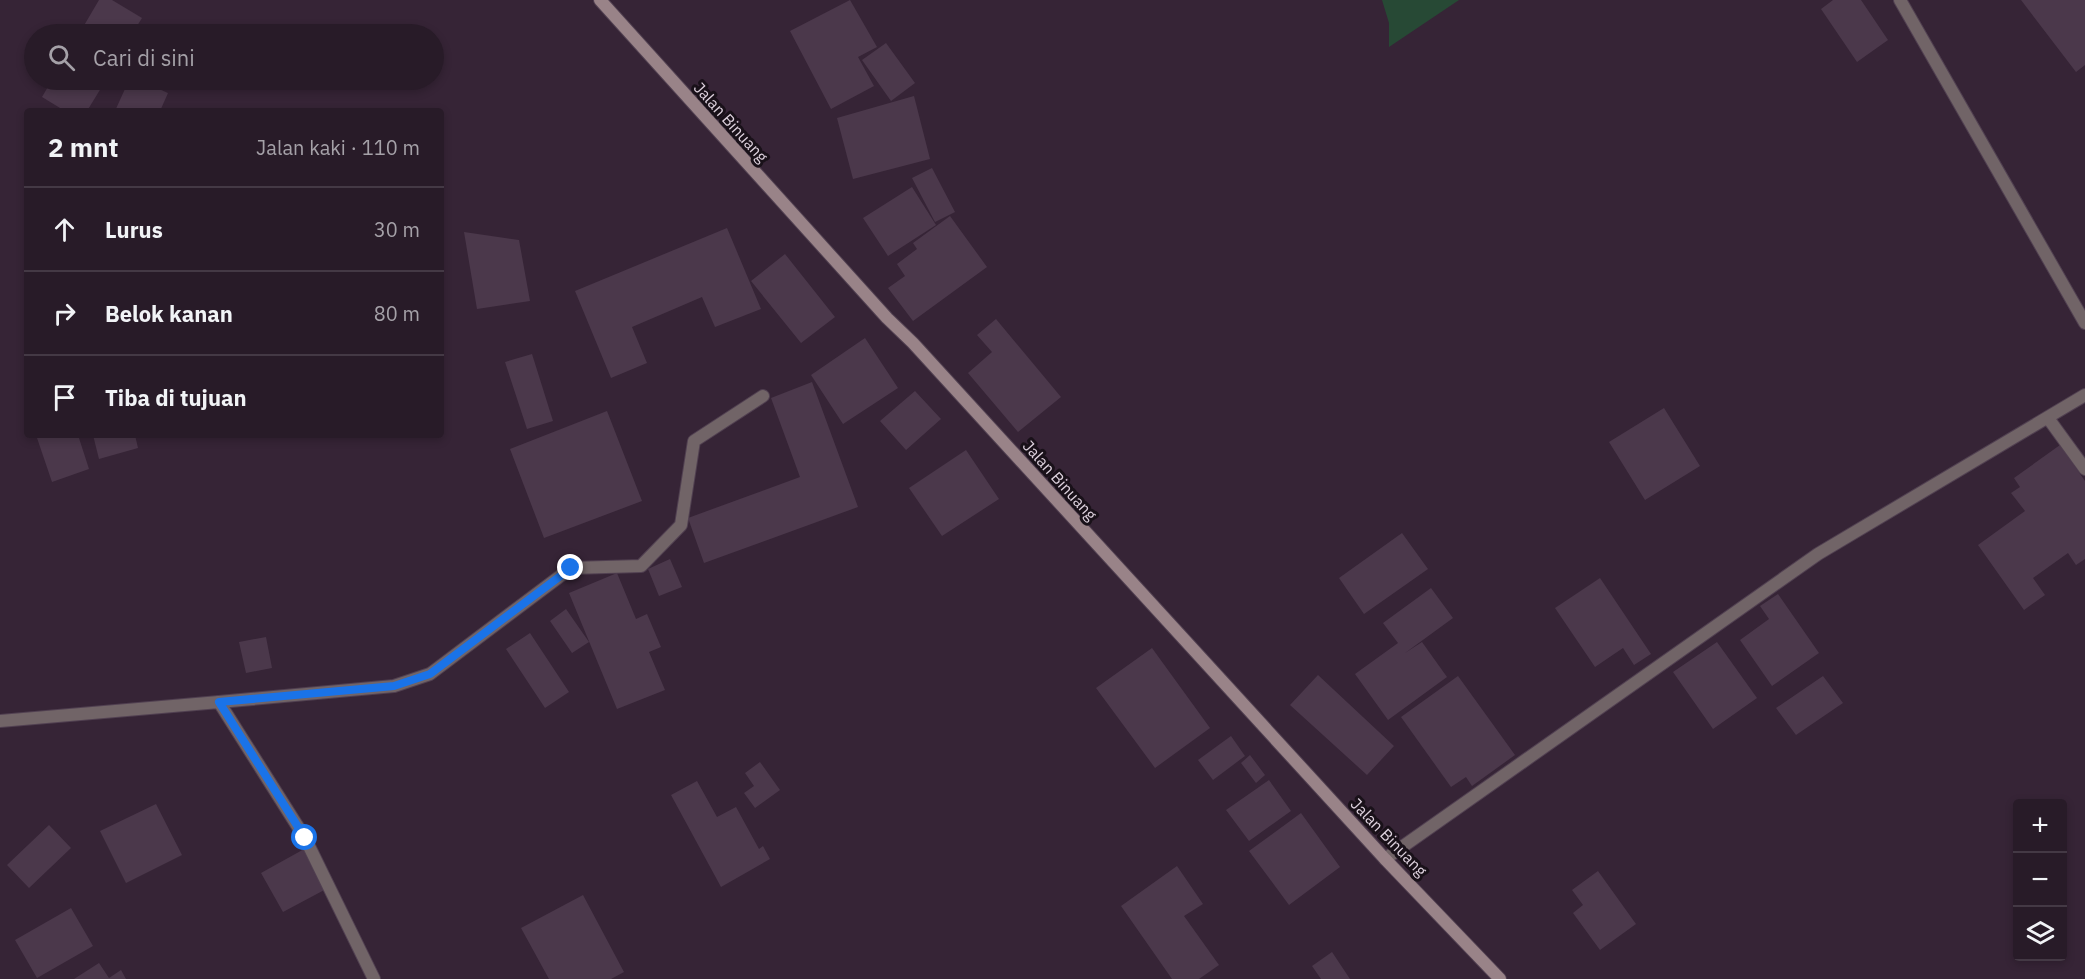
<!DOCTYPE html>
<html lang="id">
<meta charset="utf-8">
<style>
body{margin:0;font-family:"IBM Plex Sans",sans-serif;background:#342834;color:#f1f3f6}
.controls{position:absolute;right:18px;bottom:18px;display:grid;overflow:hidden;border-radius:6px;box-shadow:0 3px 9px #0003}
.controls button{width:54px;height:54px;display:grid;place-items:center;padding:0;border:0;border-bottom:2px solid #443945;background:#281b28;color:#f1f3f6;font:30px sans-serif}
.stop{position:absolute;width:18px;height:18px;margin:-14px;border:4px solid #1a73e8;border-radius:50%;background:#fff}
.stop.end{background:#1a73e8;border-color:#fff;box-shadow:0 2px 6px #0008}
.list{margin:0;padding:0;list-style:none}
h2{display:flex;justify-content:space-between;align-items:center;height:78px;margin:0;padding:0 24px;font-size:26px}
h2 small{font-size:20px;font-weight:400;color:#a5a1a8}
.list li{display:grid;grid-template-columns:39px 1fr auto;gap:18px;align-items:center;box-sizing:border-box;height:84px;padding:0 24px;border-top:2px solid #443945}
.list b{display:block;font-size:22px;white-space:nowrap}
.list em{font-size:20px;font-style:normal;color:#a5a1a8}
.icon{flex:none;width:33px;height:33px;fill:none;stroke:currentColor;stroke-width:2;stroke-linecap:round;stroke-linejoin:round}
.map{position:relative;flex:none;width:2085px;height:979px;overflow:hidden}
.search{position:absolute;background:#281b28;box-shadow:0 3px 9px #0003;left:24px;top:24px;width:420px;height:66px;display:flex;align-items:center;gap:15px;box-sizing:border-box;padding:0 21px;border-radius:33px;color:#a5a1a8;font-size:22px}
.panel{position:absolute;background:#281b28;box-shadow:0 3px 9px #0003;left:24px;top:108px;width:420px;height:330px;border-radius:6px}
.map>svg:first-child{display:block}
</style>
<div class="map">
<svg width="2085" height="979" viewBox="0 0 2085 979">
<rect width="100%" height="100%" fill="#362436"/>
<!-- green -->
<path fill="#274935" d="M1382 0H1459L1389 47V23Z"/>
<!-- building -->
<path fill="#4b384b" d="M99 0H112L142 18 132 34H79Z
M850 0 877 47 858 57 874 86 831 109 790 31Z
M1833 0H1861L1888 40 1857 62 1821 9Z
M2021 0H2085V65L2076 72Z
M886 43 915 83 891 101 862 60Z
M52 80H106L87 111H65L42 97Z
M129 80H139L168 93 160 111H115Z
M914 96 930 159 853 179 837 118Z
M932 168 955 212 935 222 912 178Z
M912 187 936 225 888 256 863 218Z
M950 216 987 267 913 321 888 288 905 276 897 264 917 249 913 243Z
M727 228 761 309 715 327 702 297 632 327 647 363 611 378 575 291Z
M464 232 519 240 530 301 477 309Z
M785 254 835 317 801 343 751 281Z
M996 319 1061 397 1018 432 968 373 992 352 977 335Z
M865 338 898 388 843 424 811 375Z
M532 354 553 421 527 429 505 362Z
M812 382 858 507 704 563 688 518 800 477 771 398Z
M915 391 941 419 906 450 880 421Z
M1664 408 1700 466 1645 500 1609 442Z
M607 411 642 501 544 538 510 449Z
M36 435H78L89 469 52 482Z
M93 435H135L138 448 99 459Z
M2060 445 2085 481V559L2076 565 2068 553 2033 578 2045 595 2024 610 1978 545 2025 511 2011 493 2020 487 2014 478Z
M966 450 999 499 942 536 909 488Z
M1402 533 1428 569 1364 614 1339 578Z
M670 559 682 587 659 596 648 569Z
M617 573 636 619 647 614 661 647 649 652 665 690 617 709 569 593Z
M1600 578 1651 654 1634 665 1623 648 1595 667 1555 608Z
M1431 588 1453 618 1405 653 1422 642 1447 677 1388 720 1355 674 1398 643 1383 623Z
M1778 594 1819 653 1772 686 1740 640 1769 619 1760 606Z
M566 609 589 642 572 653 550 621Z
M530 633 569 692 545 708 506 649Z
M266 637 272 668 246 673 239 642Z
M1717 642 1757 698 1713 729 1673 672Z
M1152 648 1210 728 1155 768 1096 688Z
M1318 675 1394 746 1367 775 1290 705Z
M1458 676 1515 755 1472 786 1466 777 1451 787 1401 717Z
M1823 676 1843 703 1796 735 1776 708Z
M1231 736 1245 756 1213 780 1198 760Z
M1250 755 1265 775 1256 783 1241 763Z
M760 762 780 790 755 808 744 793 754 786 745 773Z
M1269 780 1291 811 1249 841 1226 810Z
M697 781 717 817 736 807 759 849 763 846 770 859 721 887 671 795Z
M156 804 182 855 126 883 100 831Z
M1301 813 1340 867 1289 905 1249 851Z
M49 825 71 848 29 888 7 865Z
M306 848 328 888 283 912 261 873Z
M1177 866 1203 904 1184 916 1219 965 1199 979H1172L1121 906Z
M1598 871 1636 924 1600 950 1573 913 1583 905 1572 890Z
M583 895 624 972 611 979H549L521 928Z
M71 908 93 946 37 978 15 940Z
M1332 952 1350 979H1321L1312 966Z
M99 963 109 978 121 970 126 979H74Z"/>
<g fill="none" stroke-linecap="round" stroke-linejoin="round">
<!-- service casing -->
<g stroke="#514051" stroke-width="14">
<path id="service" d="M219 702 394 686 430 674 571 568 641 566 681 525 694 441 763 396"/>
</g>
<!-- minor casing -->
<g stroke="#514051" stroke-width="14">
<path id="minor" d="M1900 0 2085 323
M2048 418 2085 469
M0 721 219 702 305 838 374 979
M1385 859 1818 554 2085 395"/>
</g>
<!-- secondary casing -->
<g stroke="#514051" stroke-width="14">
<path id="secondary" d="M600 0 887 318 913 343 1385 859 1500 979"/>
</g>
<!-- service -->
<use href="#service" stroke="#716467" stroke-width="12"/>
<!-- minor -->
<use href="#minor" stroke="#716467" stroke-width="12"/>
<!-- secondary -->
<use href="#secondary" stroke="#998388" stroke-width="12"/>
</g>
<g fill="none" stroke-linecap="round" stroke-linejoin="round">
<!-- route -->
<path stroke="#1a73e8" stroke-width="8" d="M305 838 219 702 394 686 430 674 571 568"/>
</g>
<g text-anchor="middle" stroke-width="6" stroke-linejoin="round" paint-order="stroke">
<!-- street labels -->
<g font-size="16" fill="#ddd1dd" stroke="#191119">
<text transform="translate(731 122) rotate(48)" y="6">Jalan Binuang</text>
<text transform="translate(1060 480) rotate(48)" y="6">Jalan Binuang</text>
<text transform="translate(1389 837) rotate(46)" y="6">Jalan Binuang</text>
</g>
</g>
</svg>
<div class="controls">
<button>+</button>
<button>−</button>
<button><svg class="icon" aria-label="layers" viewBox="0 0 24 24"><path d="M12 4l9 5-9 5-9-5zM3 14l9 5 9-5"/></svg></button>
</div>
<div class="stop" style="left:305px;top:838px"></div>
<div class="stop end" style="left:571px;top:568px"></div>
<div class="search"><svg class="icon" aria-label="search" viewBox="0 0 24 24"><circle cx="10" cy="10" r="6"/><path d="M15 15l6 6"/></svg>Cari di sini</div>
<section class="panel">
<h2>2 mnt<small>Jalan kaki · 110 m</small></h2>
<ul class="list">
<li><svg class="icon" aria-label="ahead" viewBox="0 0 24 24"><path d="M12 20V5M6 11l6-6 6 6"/></svg><div><b>Lurus</b></div><em>30 m</em></li>
<li><svg class="icon" aria-label="right" viewBox="0 0 24 24"><path d="M7 20v-9h11M14 6l5 5-5 5"/></svg><div><b>Belok kanan</b></div><em>80 m</em></li>
<li><svg class="icon" aria-label="arrive" viewBox="0 0 24 24"><path d="M6 21V4h12l-3 4 3 4H6"/></svg><div><b>Tiba di tujuan</b></div></li>
</ul>
</section>
</div>
